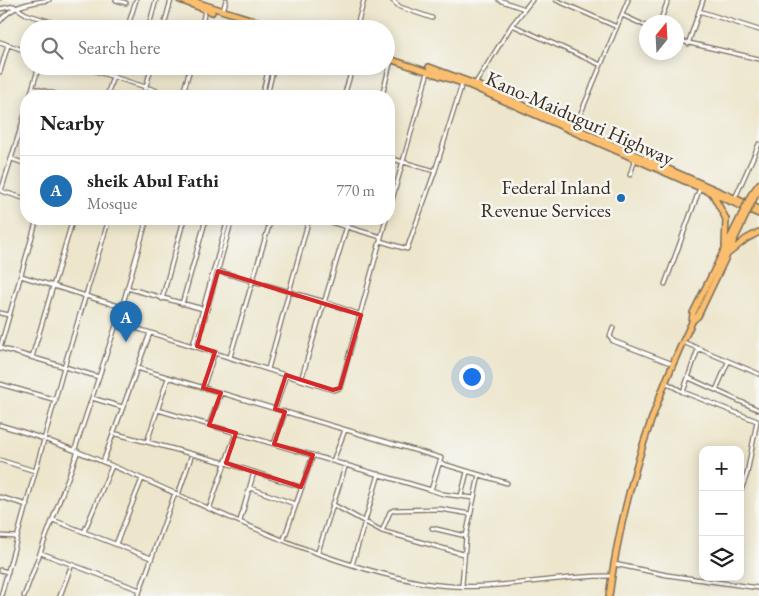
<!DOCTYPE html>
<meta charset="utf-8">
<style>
body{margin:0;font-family:"EB Garamond",serif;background:#f2f2f2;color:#222}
.controls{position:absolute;right:15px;bottom:15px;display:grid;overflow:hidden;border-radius:10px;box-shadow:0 2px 12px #0003}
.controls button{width:45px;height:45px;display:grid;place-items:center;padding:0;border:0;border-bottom:1px solid #e0e0e0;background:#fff;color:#222;font:25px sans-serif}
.compass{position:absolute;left:639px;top:15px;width:45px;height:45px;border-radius:50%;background:#fff;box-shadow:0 2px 12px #0003;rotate:18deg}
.you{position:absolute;left:471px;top:376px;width:18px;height:18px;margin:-12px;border:4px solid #fff;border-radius:50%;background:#1a73e8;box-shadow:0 0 0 8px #1a73e833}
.badge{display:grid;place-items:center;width:32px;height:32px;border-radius:50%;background:#1f6fb2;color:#fff;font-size:16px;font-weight:700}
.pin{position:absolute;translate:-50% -41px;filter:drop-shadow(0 1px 2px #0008)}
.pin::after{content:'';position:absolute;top:26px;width:18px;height:15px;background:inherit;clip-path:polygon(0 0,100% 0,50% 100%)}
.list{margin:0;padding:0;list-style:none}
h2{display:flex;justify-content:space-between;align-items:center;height:65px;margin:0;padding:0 20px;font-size:21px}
h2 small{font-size:16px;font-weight:400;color:#767676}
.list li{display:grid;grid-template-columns:32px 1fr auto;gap:15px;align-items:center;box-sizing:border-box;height:70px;padding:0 20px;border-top:1px solid #e0e0e0}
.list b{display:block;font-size:19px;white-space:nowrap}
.list p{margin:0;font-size:16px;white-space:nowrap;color:#767676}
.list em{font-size:16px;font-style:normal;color:#767676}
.icon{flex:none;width:28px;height:28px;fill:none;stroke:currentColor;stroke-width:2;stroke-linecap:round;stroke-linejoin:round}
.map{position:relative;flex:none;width:759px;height:596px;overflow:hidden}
.search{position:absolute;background:#fff;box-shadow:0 2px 12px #0003;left:20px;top:20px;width:375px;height:55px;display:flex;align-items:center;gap:12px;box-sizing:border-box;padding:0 18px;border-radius:28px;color:#767676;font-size:19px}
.panel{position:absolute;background:#fff;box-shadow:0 2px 12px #0003;left:20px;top:90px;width:375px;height:135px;border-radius:20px}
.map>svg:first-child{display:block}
</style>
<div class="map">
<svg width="759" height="596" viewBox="0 0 759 596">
<rect width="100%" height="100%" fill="#f6f6f2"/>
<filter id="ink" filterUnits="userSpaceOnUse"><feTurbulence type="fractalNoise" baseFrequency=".02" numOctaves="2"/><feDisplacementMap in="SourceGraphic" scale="10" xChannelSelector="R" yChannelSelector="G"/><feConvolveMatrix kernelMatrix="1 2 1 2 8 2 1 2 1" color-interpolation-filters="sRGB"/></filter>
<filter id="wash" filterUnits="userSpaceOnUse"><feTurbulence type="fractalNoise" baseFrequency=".0096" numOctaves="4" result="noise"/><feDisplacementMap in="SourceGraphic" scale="20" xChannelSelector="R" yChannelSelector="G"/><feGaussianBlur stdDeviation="1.12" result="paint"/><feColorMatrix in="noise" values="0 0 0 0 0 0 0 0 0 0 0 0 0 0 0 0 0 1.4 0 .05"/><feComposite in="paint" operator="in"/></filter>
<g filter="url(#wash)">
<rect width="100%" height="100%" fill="#ede6cc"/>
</g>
<g filter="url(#ink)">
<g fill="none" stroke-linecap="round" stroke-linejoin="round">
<!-- minor casing -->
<g stroke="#796c5b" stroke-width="5.5">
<path id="minor" d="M116 0 126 3
M392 0 400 7 432 18
M499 0 525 9
M556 0 617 27
M15 7 26 14 74 29
M0 9 14 6
M223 11 226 0
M699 11 759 30
M622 15 646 26
M0 21C12 5 30 3 49 0
M660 22 668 0
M512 25 601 65
M127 29 136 0
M148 29 156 0
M163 29 171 0
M201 29 205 10
M356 29 364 0
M676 40 759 59
M0 42 29 52
M688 44 703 0
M79 66 174 96
M0 72 8 45
M475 84 512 25 532 0
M33 88 63 96
M30 96 39 66
M107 96 113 76
M143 96 152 66
M182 96 191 66
M262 96 269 66
M267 96 274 66
M344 96 353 66
M382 96 391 60
M581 130 578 120 628 0
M389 158 435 171
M12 159 26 164
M630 175 635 159
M1 191 26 111
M1 191 26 199
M735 198 759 144
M389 211 428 72
M320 219 381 237
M380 241 407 249 435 171 462 84
M218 271 325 302 361 315
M21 276 122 307
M665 284 700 188
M127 288 203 309
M162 299 184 219
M182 304 206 219
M0 313 9 315
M116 322 333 390 340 388 386 219
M613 328 610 336 613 341 673 364
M683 342 759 374
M193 345 228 219
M197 346 232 219
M0 348 37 219
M0 348 99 377
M32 357 73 219
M230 357 271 219
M137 368 441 458 431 490 158 410
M268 369 309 219
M689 378 759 410
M301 380 349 219
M665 382 683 392 757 421 747 474 740 493
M0 384 56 400
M203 388 215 352
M716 390 728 362
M683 392 698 349
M92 398 122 407
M275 409 286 375
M0 425C144 466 276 556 424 583 485 594 551 575 612 576
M209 425 221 393
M113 433 226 463 301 487
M147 442 168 378
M274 444 285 412
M75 449 122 307 147 219
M0 460 35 471
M333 461 345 430
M103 462 150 333
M440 463 507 483
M250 488 295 504
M431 490 443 494 474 498
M178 495 192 454
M461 496 467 472
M0 497 27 505
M332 504 382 531 463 554
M209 509 236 433
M53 520 151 558
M240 521 254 472
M432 528 466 536
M382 531 390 512 394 510 440 509 470 514
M84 532 112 466
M0 536 17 537
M284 539 313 455
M116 544 142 479
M318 552 346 464
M41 553 140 590
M614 564 667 575 759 588
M352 565 379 474
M0 570 8 572
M462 585 466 536 479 475
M1 596 64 367 109 219
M24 596 78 451
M60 596 72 564
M138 596 175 493"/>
</g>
<!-- trunk casing -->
<g stroke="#796c5b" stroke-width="8">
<path id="trunk" d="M180 0 212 12
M189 0 282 29
M386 58 471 86 759 214
M429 67 475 84 759 209
M712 193 726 219 725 245
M751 195 759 184
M755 196 759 190
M729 253 746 239 759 232
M692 321 698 316 745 217
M609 596C622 500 650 409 692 322L693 313 741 216"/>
</g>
<!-- minor -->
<use href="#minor" stroke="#fff" stroke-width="3"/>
<!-- trunk -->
<use href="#trunk" stroke="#fabe6e" stroke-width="5"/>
<!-- rail -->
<path stroke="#3b2a1e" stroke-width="1" d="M0 0H1"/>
<!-- trunk-bridge casing -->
<g stroke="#796c5b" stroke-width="8" stroke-linecap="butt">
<path id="trunk-bridge" d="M741 216 751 195
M745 217 755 196"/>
</g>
<!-- trunk-bridge -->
<use href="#trunk-bridge" stroke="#fabe6e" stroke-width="5"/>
</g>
</g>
<!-- marked area -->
<path fill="none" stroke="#d62828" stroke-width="4" stroke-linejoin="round" d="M218 271 361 315 340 388 333 390 286 375 275 409 285 412 274 444 313 455 301 487 226 463 236 433 209 425 221 393 203 388 215 352 197 346Z"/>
<!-- markers -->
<circle fill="#1f6fb2" stroke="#f6f6f2" stroke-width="2" cx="621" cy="198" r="5"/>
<g text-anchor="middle" stroke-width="5" stroke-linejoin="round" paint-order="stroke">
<!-- street labels -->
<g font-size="20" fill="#3b2a1e" stroke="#f6f6f2">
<text transform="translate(580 118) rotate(24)" y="7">Kano-Maiduguri Highway</text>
</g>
<!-- poi labels -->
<g font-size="20" fill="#3b2a1e" stroke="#f6f6f2" text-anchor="end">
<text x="611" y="194">Federal Inland<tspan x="611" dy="23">Revenue Services</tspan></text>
</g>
</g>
</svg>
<div class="controls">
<button>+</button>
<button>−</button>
<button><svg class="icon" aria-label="layers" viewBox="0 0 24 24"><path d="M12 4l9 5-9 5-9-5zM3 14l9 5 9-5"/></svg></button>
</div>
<svg class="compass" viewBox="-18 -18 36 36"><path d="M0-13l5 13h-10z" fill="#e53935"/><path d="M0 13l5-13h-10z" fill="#767676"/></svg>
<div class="you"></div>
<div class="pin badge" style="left:126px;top:342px">A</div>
<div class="search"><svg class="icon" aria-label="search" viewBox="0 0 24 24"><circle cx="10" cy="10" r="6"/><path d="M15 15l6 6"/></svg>Search here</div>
<section class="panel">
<h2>Nearby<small></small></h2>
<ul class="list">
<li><span class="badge">A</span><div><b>sheik Abul Fathi</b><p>Mosque</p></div><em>770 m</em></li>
</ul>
</section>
</div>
